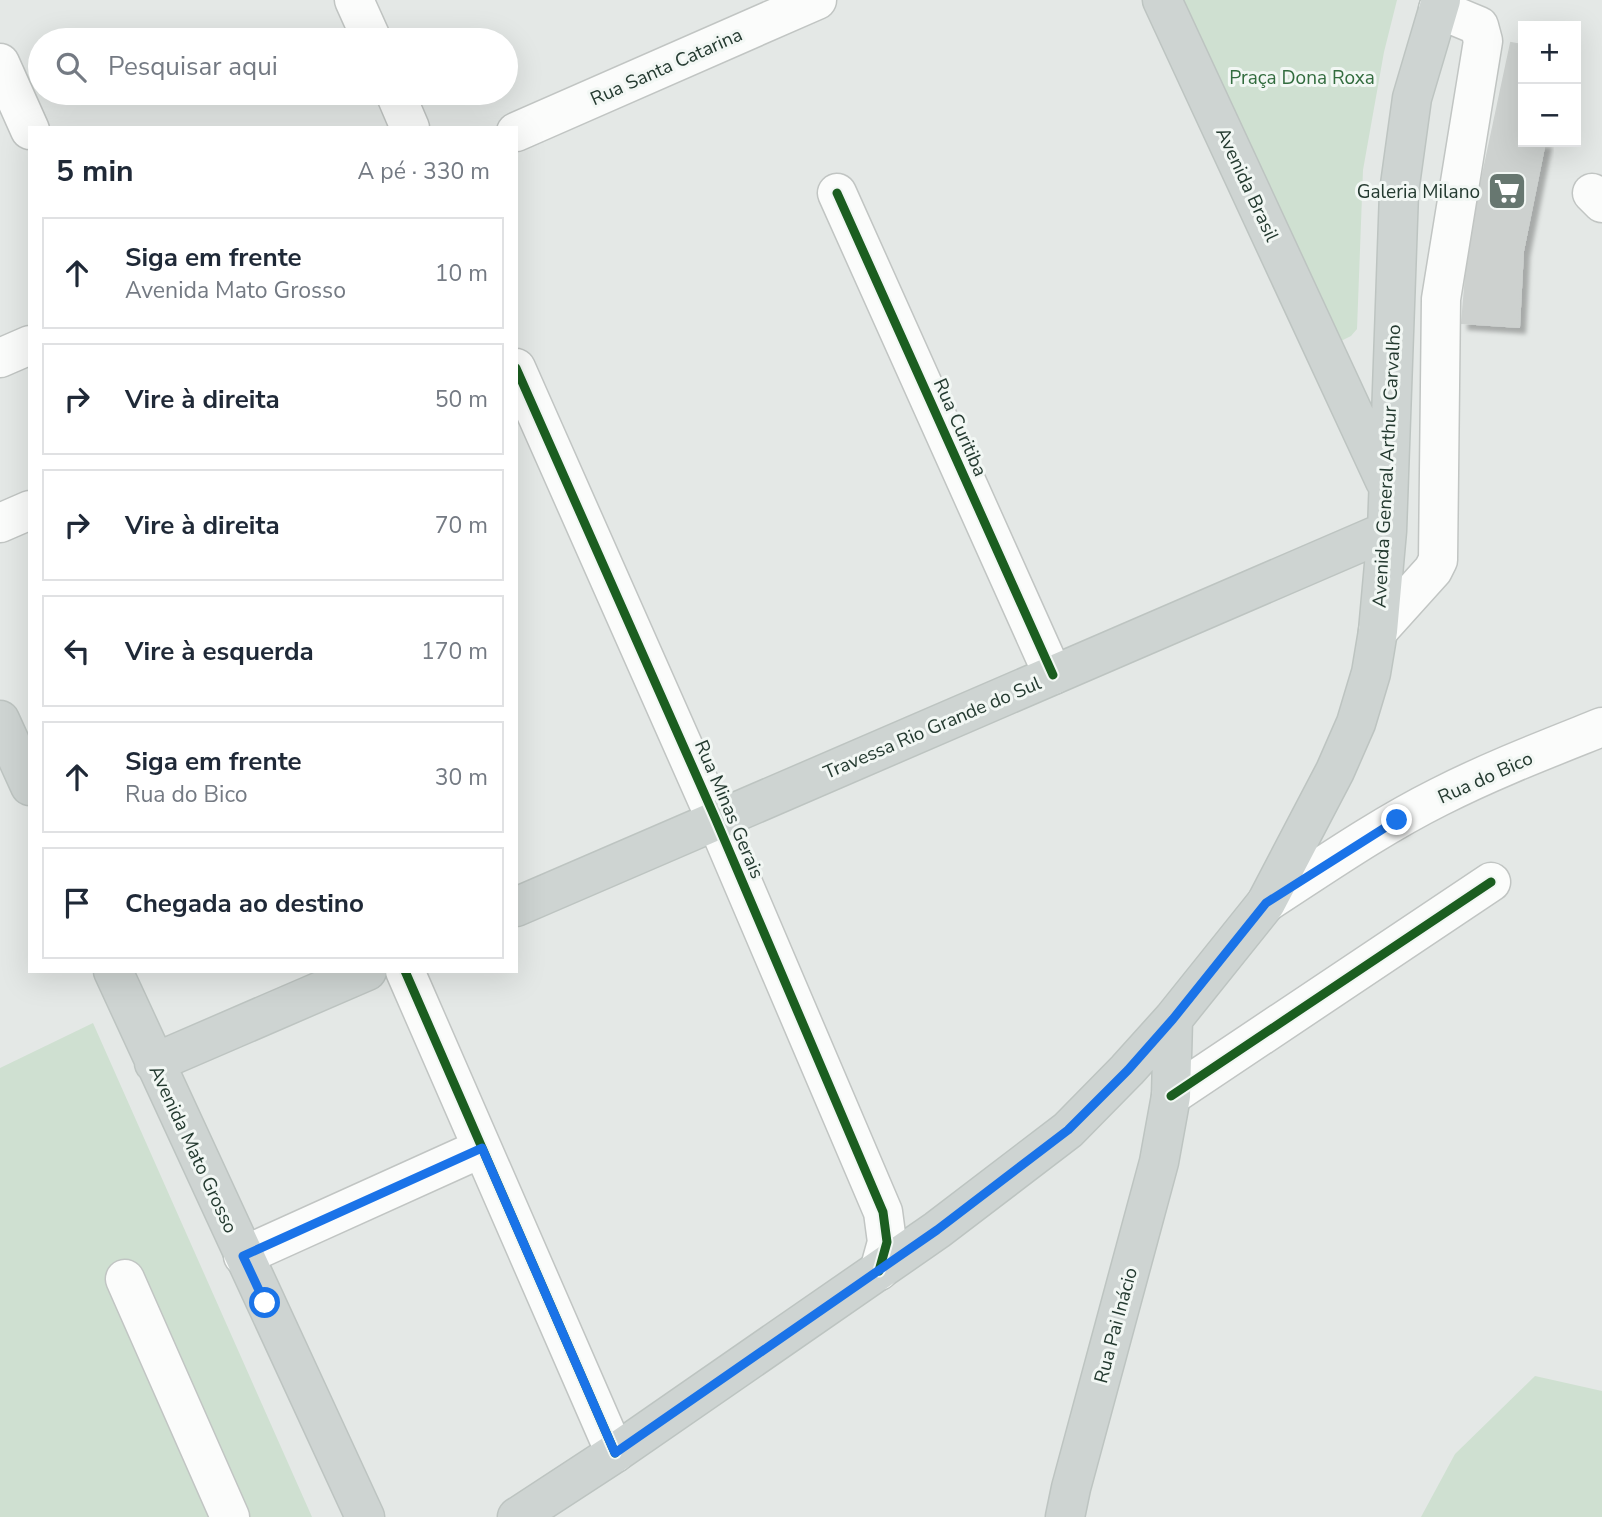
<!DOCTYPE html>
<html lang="pt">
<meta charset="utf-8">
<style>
body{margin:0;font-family:"Nunito Sans",sans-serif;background:#f2f2f3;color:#1f2937}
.controls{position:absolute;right:21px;top:21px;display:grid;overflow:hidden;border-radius:0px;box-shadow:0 7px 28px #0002}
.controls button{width:63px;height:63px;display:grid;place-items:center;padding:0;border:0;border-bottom:2px solid #e0e1e3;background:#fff;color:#1f2937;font:35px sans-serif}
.stop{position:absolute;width:21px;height:21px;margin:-16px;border:5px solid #1a73e8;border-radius:50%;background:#fff}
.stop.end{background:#1a73e8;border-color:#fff;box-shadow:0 2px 7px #0008}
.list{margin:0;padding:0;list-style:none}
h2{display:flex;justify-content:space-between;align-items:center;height:91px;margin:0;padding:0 28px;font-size:30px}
h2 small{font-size:23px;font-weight:400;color:#747a83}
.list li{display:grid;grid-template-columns:46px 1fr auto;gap:21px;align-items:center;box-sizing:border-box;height:112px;margin:0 14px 14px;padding:0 14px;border:2px solid #e0e1e3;border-radius:0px}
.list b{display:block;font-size:26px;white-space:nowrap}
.list p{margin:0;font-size:23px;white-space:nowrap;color:#747a83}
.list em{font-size:23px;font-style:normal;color:#747a83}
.icon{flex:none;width:38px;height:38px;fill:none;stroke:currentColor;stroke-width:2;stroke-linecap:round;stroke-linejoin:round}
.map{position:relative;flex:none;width:1602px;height:1517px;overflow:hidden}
.search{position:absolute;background:#fff;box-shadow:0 7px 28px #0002;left:28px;top:28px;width:490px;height:77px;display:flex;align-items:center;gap:18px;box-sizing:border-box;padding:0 24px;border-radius:38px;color:#747a83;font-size:26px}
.panel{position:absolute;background:#fff;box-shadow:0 7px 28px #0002;left:28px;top:126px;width:490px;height:847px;border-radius:0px}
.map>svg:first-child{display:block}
</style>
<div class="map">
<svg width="1602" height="1517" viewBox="0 0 1602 1517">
<defs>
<filter id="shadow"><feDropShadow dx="6" dy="6" stdDeviation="2" flood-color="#0004"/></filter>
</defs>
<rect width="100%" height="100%" fill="#e4e8e6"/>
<!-- green -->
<path fill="#cfe0d1" d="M1181 0H1397L1384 52 1363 170 1357 329 1351 336 1341 341Z
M93 1023 312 1517H0V1068Z
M1535 1376 1602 1391V1517H1421L1455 1454Z"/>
<!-- building -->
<path fill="#cdd1cf" stroke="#cdd1cf" stroke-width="2" filter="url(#shadow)" d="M1511 43 1523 45V142H1545L1523 251 1519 327 1462 323 1469 240Z"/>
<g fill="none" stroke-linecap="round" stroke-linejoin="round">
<!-- minor casing -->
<g stroke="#c1c5c3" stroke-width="41">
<path id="minor" d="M354 0 372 40
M0 63 30 130
M395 93 410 128
M516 132 817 0
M837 193 1053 675
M1592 193 1602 203
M0 358 30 345
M516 368 716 820 883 1212 887 1242 879 1271
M0 523 30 510
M1378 631 1433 570 1438 560 1441 299 1483 41 1479 26 1438 9
M1266 903C1323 866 1379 827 1439 797 1492 770 1547 749 1602 727
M405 971 615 1453
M1171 1096 1491 882
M243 1256 482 1148
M125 1279 230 1517"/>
</g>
<!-- major casing -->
<g stroke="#bdc4c1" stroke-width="41">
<path id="major" d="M1162 0 1385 481
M0 720 30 786
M516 907 1387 531
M113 971 365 1517
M154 1063 367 971
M517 1517 615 1453 937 1230 1068 1130 1127 1070 1173 1019 1266 903 1335 771 1356 723 1371 673 1378 631 1387 531 1399 192 1412 98 1441 0
M1065 1517 1071 1488 1159 1162 1171 1096 1173 1019"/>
</g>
<!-- minor -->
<use href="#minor" stroke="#fbfcfb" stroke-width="38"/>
<!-- major -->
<use href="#major" stroke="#ced4d2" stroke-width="38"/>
<!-- cycleway casing -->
<g stroke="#f2f7f4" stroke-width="13">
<path id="cycleway" d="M837 193 1053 675
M516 368 716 820 883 1212 887 1242 879 1271
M405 971 615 1453
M1171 1096 1491 882"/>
</g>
<!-- cycleway -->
<use href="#cycleway" stroke="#1b5e20" stroke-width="9"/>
</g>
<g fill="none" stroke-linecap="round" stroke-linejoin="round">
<!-- route -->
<path stroke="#1a73e8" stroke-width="9" d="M265 1303 243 1256 482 1148 615 1453 937 1230 1068 1130 1128 1070 1173 1019 1266 903 1397 820"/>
</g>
<!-- icons -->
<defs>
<g id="supermarket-square" transform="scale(2.0125)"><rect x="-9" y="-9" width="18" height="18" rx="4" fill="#677770" stroke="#f2f7f4"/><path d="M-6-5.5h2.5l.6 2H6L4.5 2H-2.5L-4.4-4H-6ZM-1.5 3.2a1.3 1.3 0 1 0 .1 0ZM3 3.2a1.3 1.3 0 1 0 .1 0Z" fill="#fff"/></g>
</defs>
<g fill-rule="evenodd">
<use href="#supermarket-square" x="1507" y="191"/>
</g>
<g text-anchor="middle" stroke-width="6" stroke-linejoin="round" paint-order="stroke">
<!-- street labels -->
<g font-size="19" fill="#243a30" stroke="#f2f7f4">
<text transform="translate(666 66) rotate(-24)" y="7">Rua Santa Catarina</text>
<text transform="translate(1248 184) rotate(65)" y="7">Avenida Brasil</text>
<text transform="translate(961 427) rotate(66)" y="7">Rua Curitiba</text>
<text transform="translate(1386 466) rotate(-87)" y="7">Avenida General Arthur Carvalho</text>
<text transform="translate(932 727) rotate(-23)" y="7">Travessa Rio Grande do Sul</text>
<text transform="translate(1485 777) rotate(-24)" y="7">Rua do Bico</text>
<text transform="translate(730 809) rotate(67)" y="7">Rua Minas Gerais</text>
<text transform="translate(194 1149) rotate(65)" y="7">Avenida Mato Grosso</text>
<text transform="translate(1115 1325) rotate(-75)" y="7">Rua Pai Inácio</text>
</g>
<!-- park labels -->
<g font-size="19" fill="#326c3e" stroke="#f2f7f4">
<text x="1302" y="84">Praça Dona Roxa</text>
</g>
<!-- poi labels -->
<g font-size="19" fill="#243a30" stroke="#f2f7f4" text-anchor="end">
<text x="1480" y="198">Galeria Milano</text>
</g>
</g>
</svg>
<div class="controls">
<button>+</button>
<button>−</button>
</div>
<div class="stop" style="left:265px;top:1303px"></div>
<div class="stop end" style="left:1397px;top:820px"></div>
<div class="search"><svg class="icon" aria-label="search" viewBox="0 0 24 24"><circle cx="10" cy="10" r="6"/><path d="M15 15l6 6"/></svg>Pesquisar aqui</div>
<section class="panel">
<h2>5 min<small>A pé · 330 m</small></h2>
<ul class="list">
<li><svg class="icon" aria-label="ahead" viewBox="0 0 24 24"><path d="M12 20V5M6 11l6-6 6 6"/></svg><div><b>Siga em frente</b><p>Avenida Mato Grosso</p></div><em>10 m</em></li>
<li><svg class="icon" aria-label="right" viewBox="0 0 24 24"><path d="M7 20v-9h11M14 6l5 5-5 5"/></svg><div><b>Vire à direita</b></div><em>50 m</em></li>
<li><svg class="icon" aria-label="right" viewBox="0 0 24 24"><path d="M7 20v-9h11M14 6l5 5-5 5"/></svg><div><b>Vire à direita</b></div><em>70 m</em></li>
<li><svg class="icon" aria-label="left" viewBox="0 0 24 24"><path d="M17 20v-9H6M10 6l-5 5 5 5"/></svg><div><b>Vire à esquerda</b></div><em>170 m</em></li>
<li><svg class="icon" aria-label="ahead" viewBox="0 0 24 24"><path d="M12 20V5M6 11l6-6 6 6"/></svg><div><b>Siga em frente</b><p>Rua do Bico</p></div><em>30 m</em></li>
<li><svg class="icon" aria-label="arrive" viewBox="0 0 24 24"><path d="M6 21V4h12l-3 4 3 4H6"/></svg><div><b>Chegada ao destino</b></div></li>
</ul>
</section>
</div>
